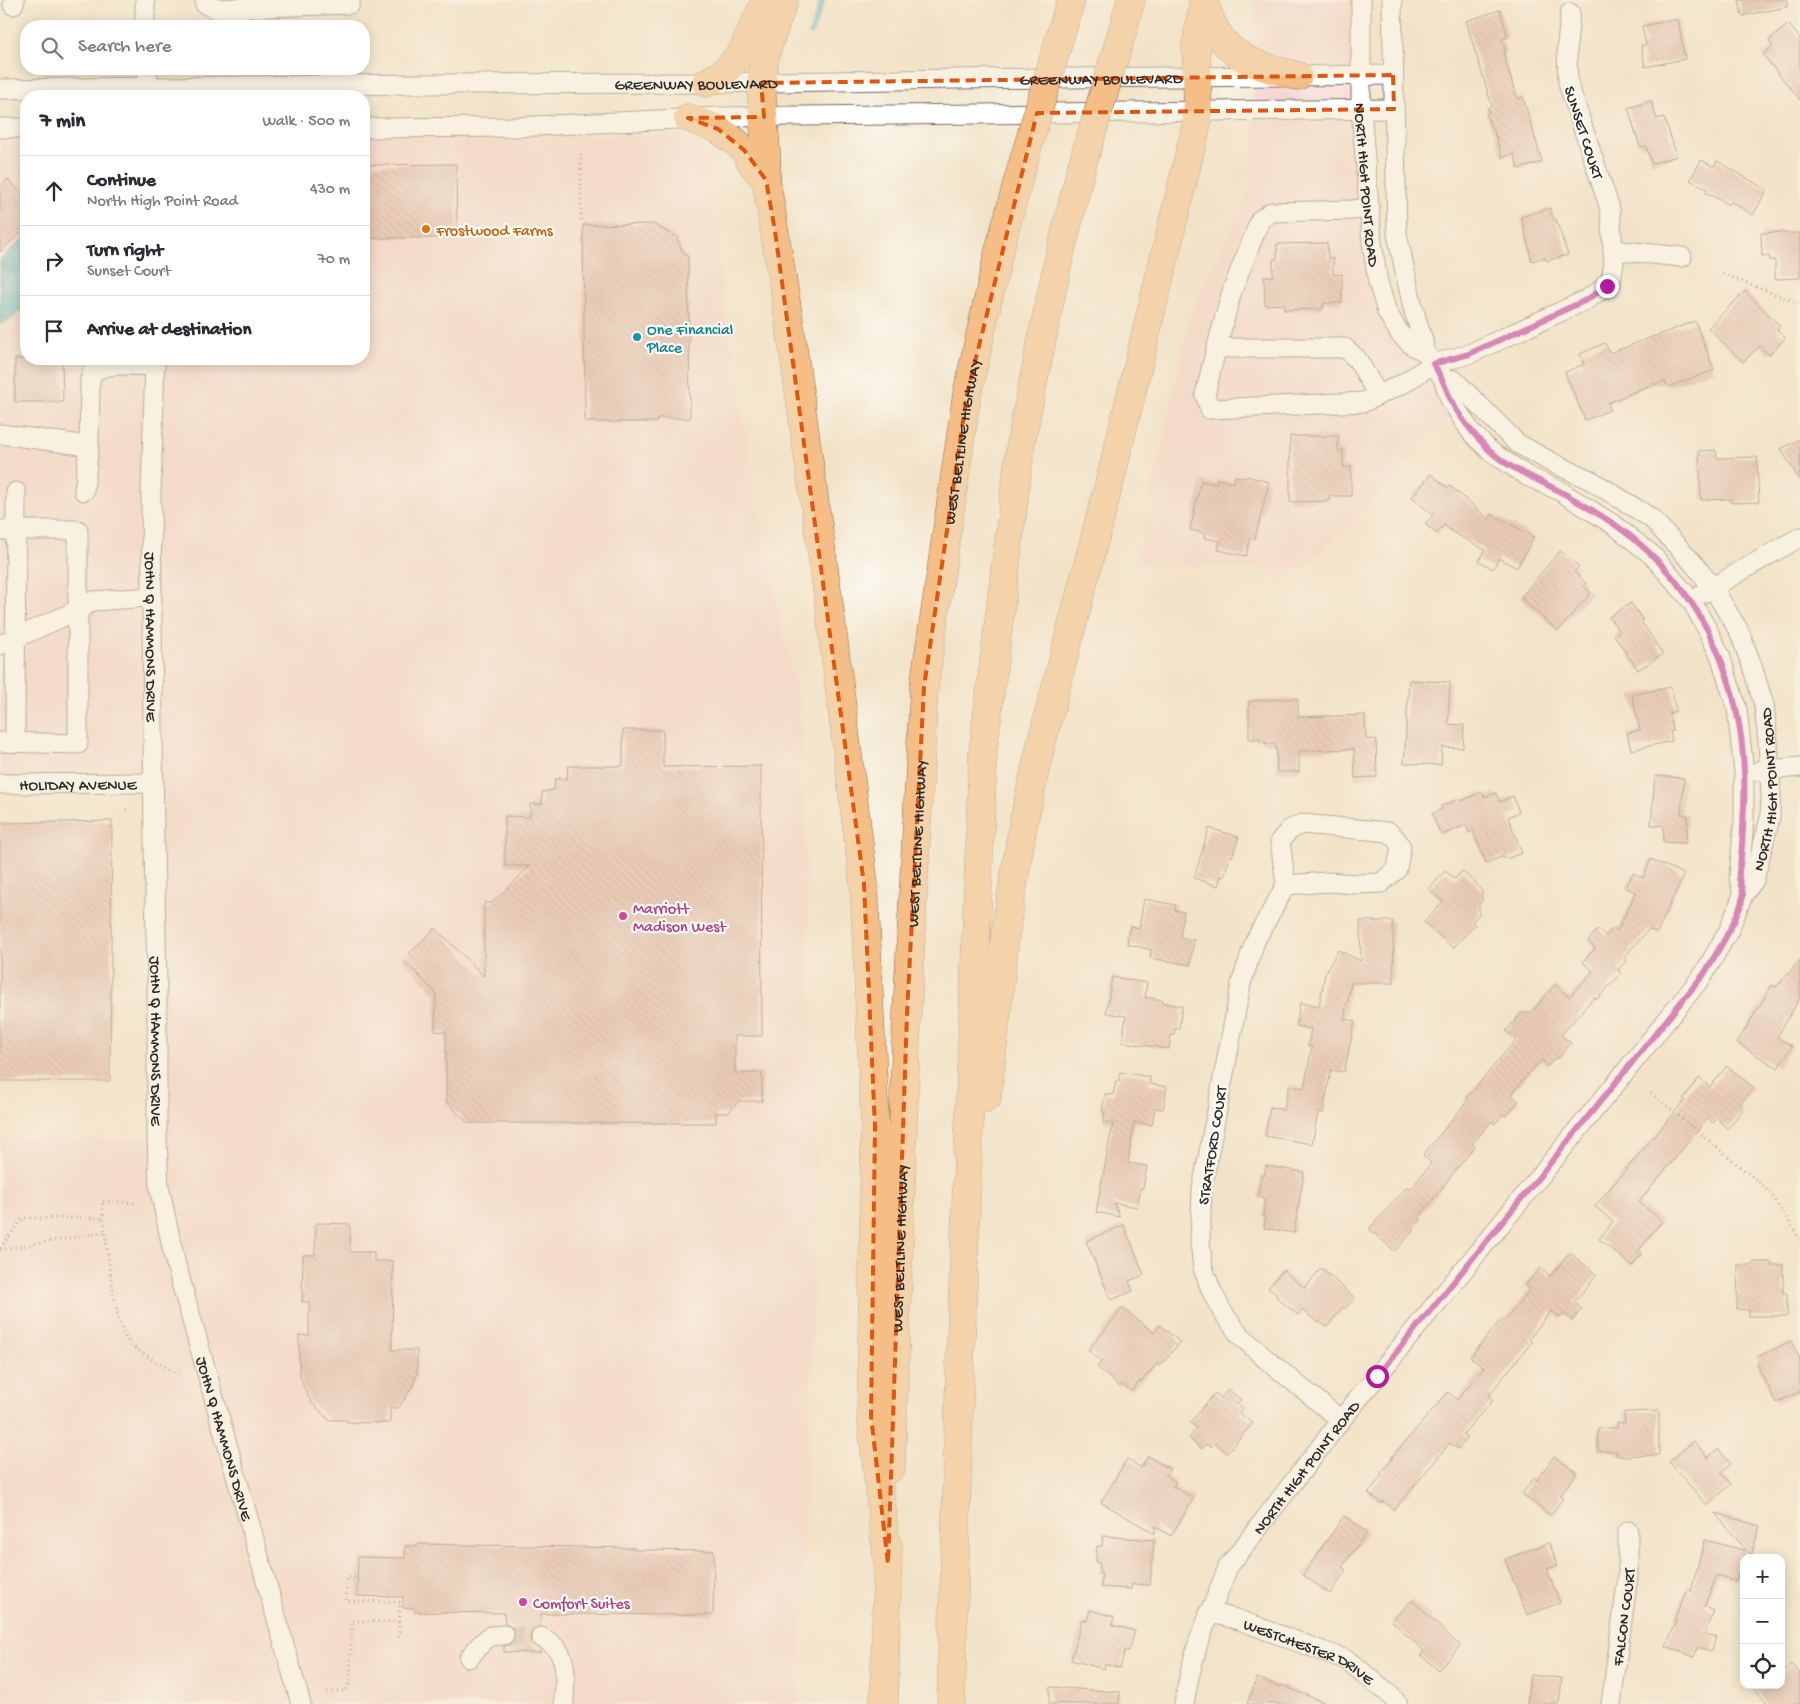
<!DOCTYPE html>
<meta charset="utf-8">
<style>
body{margin:0;font-family:"Gochi Hand",sans-serif;background:#f7f7f7;color:#2b2b33}
.controls{position:absolute;right:15px;bottom:15px;display:grid;overflow:hidden;border-radius:10px;box-shadow:0 2px 12px #0003}
.controls button{width:45px;height:45px;display:grid;place-items:center;padding:0;border:0;border-bottom:1px solid #e1e1e2;background:#fff;color:#2b2b33;font:25px sans-serif}
.stop{position:absolute;width:15px;height:15px;margin:-11px;border:4px solid #b5179e;border-radius:50%;background:#fff}
.stop.end{background:#b5179e;border-color:#fff;box-shadow:0 1px 5px #0008}
.list{margin:0;padding:0;list-style:none}
h2{display:flex;justify-content:space-between;align-items:center;height:65px;margin:0;padding:0 20px;font-size:21px}
h2 small{font-size:16px;font-weight:400;color:#7c7c81}
.list li{display:grid;grid-template-columns:32px 1fr auto;gap:15px;align-items:center;box-sizing:border-box;height:70px;padding:0 20px;border-top:1px solid #e1e1e2}
.list b{display:block;font-size:19px;white-space:nowrap}
.list p{margin:0;font-size:16px;white-space:nowrap;color:#7c7c81}
.list em{font-size:16px;font-style:normal;color:#7c7c81}
.icon{flex:none;width:28px;height:28px;fill:none;stroke:currentColor;stroke-width:2;stroke-linecap:round;stroke-linejoin:round}
.map{position:relative;flex:none;width:1800px;height:1704px;overflow:hidden}
.search{position:absolute;background:#fff;box-shadow:0 2px 12px #0003;left:20px;top:20px;width:350px;height:55px;display:flex;align-items:center;gap:12px;box-sizing:border-box;padding:0 18px;border-radius:20px;color:#7c7c81;font-size:19px}
.panel{position:absolute;background:#fff;box-shadow:0 2px 12px #0003;left:20px;top:90px;width:350px;height:275px;border-radius:20px}
.map>svg:first-child{display:block}
</style>
<div class="map">
<svg width="1800" height="1704" viewBox="0 0 1800 1704">
<defs>
<pattern id="water-waves" width="16" height="10" patternUnits="userSpaceOnUse" patternTransform="scale(1.25)"><rect width="16" height="10" fill="#45b0c3"/><path d="M0 5q4-4 8 0t8 0" fill="none" stroke="#3a8f9f"/></pattern>
<pattern id="building-back-hatch" width="6" height="6" patternUnits="userSpaceOnUse" patternTransform="scale(1.25)"><rect width="6" height="6" fill="#dfada1"/><path d="M-1 5l2 2M0 0l6 6M5-1l2 2" fill="none" stroke="#b58d83"/></pattern>
</defs>
<rect width="100%" height="100%" fill="#fdfcf7"/>
<filter id="ink" filterUnits="userSpaceOnUse"><feTurbulence type="fractalNoise" baseFrequency=".02" numOctaves="2"/><feDisplacementMap in="SourceGraphic" scale="10" xChannelSelector="R" yChannelSelector="G"/><feConvolveMatrix kernelMatrix="1 2 1 2 8 2 1 2 1" color-interpolation-filters="sRGB"/></filter>
<filter id="wash" filterUnits="userSpaceOnUse"><feTurbulence type="fractalNoise" baseFrequency=".0096" numOctaves="4" result="noise"/><feDisplacementMap in="SourceGraphic" scale="20" xChannelSelector="R" yChannelSelector="G"/><feGaussianBlur stdDeviation="1.12" result="paint"/><feColorMatrix in="noise" values="0 0 0 0 0 0 0 0 0 0 0 0 0 0 0 0 0 1.4 0 .05"/><feComposite in="paint" operator="in"/></filter>
<g filter="url(#wash)">
<rect width="100%" height="100%" fill="#f2e3c8"/>
<!-- built -->
<path fill="#f7d0cb" d="M1254 0H1361L1378 282 1457 409 1378 495 1303 570 1135 564 1192 310 1253 184Z
M515 127 551 136 699 134 716 212 722 280 762 537 800 705 818 1172 799 1704H0V1138L157 1140 154 784H0V141L26 137V359H364V128Z"/>
<!-- water -->
<path fill="url(#water-waves)" stroke="#386e77" d="M26 236V306L10 320 0 325V260Z"/>
<g fill="none" stroke-linecap="round" stroke-linejoin="round">
<!-- stream -->
<path stroke="#45b0c3" stroke-width="5.5" d="M811 33 823 0"/>
</g>
<g id="blocks">
<!-- building -->
<path fill="url(#building-back-hatch)" d="M1739 0H1787V7L1742 16Z
M1500 10 1508 37 1502 39 1506 53H1503L1517 99 1523 97 1542 162 1518 169 1514 154 1502 157 1493 128H1491L1486 113 1489 112 1487 108 1492 106 1466 21Z
M1678 19 1685 59 1645 67 1641 45H1646L1642 26Z
M1788 24 1800 38V100L1763 55 1773 46 1769 41Z
M1651 101 1657 119 1664 117 1677 156 1652 164 1646 146 1640 147 1628 108Z
M1701 160 1714 167 1717 161 1767 190 1753 215 1731 202 1729 205 1705 192 1707 189 1690 180Z
M456 164 457 238H364V165Z
M8 179 26 198V228L0 252V187Z
M1550 208 1554 220 1556 219 1568 255 1546 261 1545 257 1532 261 1521 217Z
M653 224 676 237 684 254 688 257 690 418H657V422H585L583 225Z
M1783 232V233H1800V278L1775 279V260H1770V256H1762L1761 233Z
M1327 243 1328 258H1333V275L1342 274V303H1323V309L1284 310V304L1265 305 1264 276H1273V259H1277V244Z
M1745 291 1780 326 1777 330 1785 338 1769 355 1760 346 1743 362 1708 328Z
M1695 321 1714 370 1668 387 1665 381 1655 385V383L1608 403 1610 410 1585 420 1565 372 1584 364 1580 354 1605 343 1610 353Z
M15 359H62L63 402H15Z
M1290 436H1338V451L1343 450V467H1351V496H1329V501L1290 502Z
M1800 439V481L1781 449Z
M1716 450 1717 458 1757 457 1759 502 1731 503V499L1701 500 1699 451Z
M1431 474 1448 488 1450 486 1489 519 1492 514 1534 537 1517 568 1499 558 1493 569 1479 561 1485 550 1451 531 1444 525 1437 534 1425 524 1433 515 1412 497Z
M1235 476 1246 478 1247 476 1269 482 1255 539 1250 538 1246 556 1218 550 1220 541 1204 538 1205 533 1190 530 1201 481 1216 484 1217 479 1233 483Z
M1560 551 1579 567 1574 572 1586 583 1583 586 1591 593 1558 631 1520 598Z
M1631 603 1643 620 1641 621 1663 654 1638 670 1614 635 1620 632 1609 617Z
M1409 680 1450 682 1448 724 1464 725 1463 748 1442 747 1441 765 1404 763Z
M1671 687 1676 711 1669 713 1673 731H1670L1672 741 1631 750 1627 733 1640 730 1632 695Z
M1283 699H1298V717L1365 715 1366 740 1376 739 1377 777 1355 778 1354 749 1299 751V772H1277L1276 744H1266V742H1260V739H1249V701Z
M623 730H663V767L761 766 762 1036H735V1073H762V1101H739L728 1113H716V1123H468L446 1102V1032L435 1031 436 993 403 960 435 928 484 976V903H492L530 866H505V816L530 817V804H542V792L554 790 555 779H567L568 766H623Z
M1655 776 1684 778 1681 814 1688 815 1686 843 1663 842 1664 826 1651 825Z
M1482 792 1484 797 1496 793 1500 802 1513 796 1519 812 1508 817 1522 853 1505 859 1504 856 1486 863 1473 831 1469 833 1466 825 1441 835 1432 814 1442 809 1441 806 1460 799 1461 801Z
M112 821 110 1081H0V823Z
M1209 828 1239 837 1232 857 1230 856 1224 877 1221 876 1218 886 1194 878Z
M1651 859 1684 874 1657 933 1649 929 1624 957 1627 960 1618 970 1622 973 1597 999 1594 997 1561 1035 1571 1043 1558 1059 1556 1057 1548 1066 1541 1060 1511 1094 1519 1101 1506 1116 1503 1114 1495 1124 1492 1121 1472 1144 1475 1146 1419 1217 1421 1219 1414 1228 1415 1229 1395 1251 1369 1229 1406 1188 1411 1189 1431 1163 1423 1155 1468 1100 1466 1098 1516 1040 1506 1031 1521 1013 1531 1012 1555 985 1569 997 1593 971 1583 962 1595 948 1588 941 1598 929 1606 936 1613 928 1617 931 1636 892 1626 888 1633 873 1643 878Z
M1445 871 1455 879 1462 871 1478 885 1477 886 1482 891V901L1479 904V914L1472 922 1475 925 1453 948 1424 922 1443 902 1429 889Z
M1144 899 1176 905 1175 910 1184 912 1180 937 1194 940 1190 965 1150 958 1151 950 1127 944 1130 926 1139 928Z
M1360 921H1393L1394 983H1351L1344 1019 1355 1021 1344 1072 1331 1070 1323 1113 1318 1112 1312 1144 1265 1136 1270 1107 1284 1110 1289 1086 1304 1088 1312 1047 1308 1046 1311 1029 1296 1026 1300 1003 1319 1006 1325 974 1338 950 1361 961Z
M1800 960V998L1777 1037 1792 1046 1778 1068 1737 1043 1772 985 1776 987Z
M1112 977 1147 983 1145 997 1163 1000 1162 1003 1182 1006 1179 1029 1175 1028 1174 1035H1171L1169 1049 1122 1042 1126 1016 1106 1013Z
M1727 1066 1754 1088 1738 1106 1743 1110 1728 1128 1717 1119 1713 1123 1708 1118 1639 1202 1662 1221 1638 1251 1642 1254 1632 1266 1599 1239 1613 1222 1595 1206 1685 1100 1683 1099 1699 1078 1710 1087Z
M1120 1072 1150 1077 1149 1084 1167 1087 1163 1109 1155 1108 1152 1125 1134 1122 1128 1163 1147 1166 1143 1188 1141 1187 1137 1207 1114 1203 1120 1217 1096 1212 1113 1123 1103 1122 1105 1112H1102L1105 1094 1113 1095 1116 1081H1119Z
M1266 1166 1304 1172 1294 1233 1264 1228 1265 1217H1263L1265 1199 1258 1197 1261 1176H1264Z
M316 1223 350 1224V1252H374V1261H393L392 1350H417V1373L412 1388 398 1408H390V1423L346 1422V1420H329L311 1402 303 1385 300 1376 299 1361V1335L309 1336V1302H302L303 1255H315Z
M1124 1225 1144 1275 1129 1281 1133 1291 1111 1300 1086 1241Z
M1570 1253 1597 1275 1574 1302 1582 1309 1572 1321 1564 1314 1560 1318 1551 1311 1529 1339 1532 1342 1488 1396 1493 1400 1463 1434 1468 1438 1458 1449 1450 1443 1394 1510 1383 1501 1381 1503 1368 1493 1382 1476 1380 1474 1393 1458 1392 1457 1448 1392 1457 1400 1484 1368 1470 1357 1502 1319 1504 1321 1530 1289 1525 1285 1540 1268 1550 1276Z
M1753 1262H1771V1265H1783V1293H1787V1316H1749V1310L1737 1309 1738 1265H1753Z
M1321 1268 1355 1298 1345 1309 1343 1307 1327 1327 1319 1321 1318 1323 1302 1310 1298 1315 1276 1297 1277 1295 1268 1288 1283 1270 1305 1288Z
M1123 1308 1154 1333 1160 1325 1180 1342 1160 1366 1157 1364 1141 1382 1140 1381 1131 1391 1122 1384 1120 1387 1097 1367 1102 1361 1088 1350Z
M1791 1341 1800 1359V1392L1776 1403 1757 1364 1760 1362 1757 1357Z
M1228 1389 1241 1400 1238 1404 1243 1408 1239 1413 1253 1423 1227 1453 1215 1443 1211 1447 1206 1444 1202 1449 1189 1438 1197 1428 1190 1423 1215 1393 1221 1398Z
M1659 1411V1455L1617 1456V1451H1598V1428H1617V1423H1625L1624 1412Z
M1694 1441 1708 1458 1718 1449 1731 1464 1721 1473 1731 1484 1707 1505 1669 1462Z
M1148 1456 1170 1469 1166 1475 1176 1482 1173 1486 1194 1498 1171 1536 1155 1526V1534L1101 1502 1127 1459 1141 1468Z
M1554 1456 1577 1473 1560 1496 1563 1498 1551 1515 1522 1494 1534 1478 1537 1480Z
M1715 1513 1760 1526 1751 1556Z
M1344 1516 1367 1532 1342 1567 1346 1570 1330 1594 1303 1575Z
M1103 1536 1154 1540 1150 1585 1132 1584 1131 1589 1101 1587 1102 1574H1099L1100 1563 1096 1562 1097 1546H1102Z
M1705 1540 1744 1550V1576L1738 1574 1736 1581 1717 1575 1704 1607 1714 1611 1704 1633 1716 1638 1710 1652 1698 1647 1694 1657 1666 1646 1677 1621 1674 1620 1687 1589 1691 1591Z
M1549 1543 1558 1566 1547 1569 1560 1603 1527 1615 1505 1559Z
M417 1544 635 1548V1550L714 1551 713 1615 541 1614V1626L532 1631 530 1637 531 1643 540 1650V1653L504 1652V1646L511 1644 515 1635 513 1628 505 1624 504 1613 414 1612V1608H403V1597L357 1596 358 1557 405 1558V1546H417Z
M1412 1600 1460 1646 1438 1670 1421 1655 1424 1651 1392 1621Z
M1090 1610 1114 1617 1112 1625 1135 1631 1129 1651 1125 1650 1120 1668 1105 1664 1104 1669 1071 1660 1082 1619 1087 1621Z
M1792 1664 1800 1672V1704H1768L1752 1685H1781V1673Z
M1530 1675 1562 1678 1559 1704H1527Z
M1257 1678 1281 1687 1282 1685 1328 1704H1247Z
M1050 1687 1120 1692 1119 1704H1049Z"/>
</g>
</g>
<g filter="url(#ink)">
<use href="#blocks" fill-opacity="0" stroke="#716b62" stroke-width="1"/>
<g fill="none" stroke-linecap="round" stroke-linejoin="round">
<!-- minor-tunnel -->
<path stroke="#cabea9" stroke-width="19" stroke-dasharray="19 9" stroke-linecap="butt" d="M504 1635 541 1637"/>
<!-- minor casing -->
<g stroke="#716b62" stroke-width="21">
<g id="minor">
<path d="M145 0V26"/>
<path d="M205 0V4L216 9 350 4V0"/>
<path id="s1" d="M1361 0V109L1372 243 1378 282 1387 312 1400 334 1413 346 1424 351 1443 378 1450 399 1471 432 1490 451 1527 476 1560 491 1614 525 1652 555 1691 600 1707 629 1720 655 1737 709 1744 772V820L1739 877 1743 895"/>
<path d="M1392 0 1397 234 1413 308 1423 340 1424 351"/>
<path d="M13 5 15 0"/>
<path d="M147 69 149 96"/>
<path id="s2" d="M0 89 419 84 706 83 955 79 1393 75"/>
<path d="M0 128H26"/>
<path d="M364 128 515 127 718 117 1394 109"/>
<path d="M1370 208 1353 210 1271 212 1260 220 1232 291 1214 357 1205 395 1210 409 1364 402 1404 383 1433 364 1469 354 1586 300 1607 286 1611 280 1614 263 1610 209 1568 83 1567 46 1570 13"/>
<path d="M1613 250 1682 257"/>
<path d="M1216 348H1345L1357 359 1378 395"/>
<path id="s3" d="M155 359 151 494 154 846 157 981V1140L159 1186 175 1261 301 1704"/>
<path d="M0 434 89 446"/>
<path d="M84 491 89 446 90 380 92 373C109 361 135 366 155 366"/>
<path d="M0 530H78V744L0 742"/>
<path d="M1703 593 1800 537"/>
<path d="M0 645 78 610 93 601 151 597"/>
<path d="M15 743 16 492"/>
<path d="M1759 771 1800 767"/>
<path id="s4" d="M0 784 154 783"/>
<path d="M1286 885 1327 882 1357 884 1381 883 1397 869 1401 847 1396 839 1389 832 1302 824 1289 830 1280 841 1286 885 1255 941 1241 984 1202 1189 1200 1242 1203 1268 1212 1292 1223 1313 1239 1334 1267 1360 1341 1420"/>
<path id="s5" d="M1209 1612 1239 1620 1347 1660 1387 1692 1398 1704"/>
<path d="M541 1637C572 1653 564 1674 564 1704"/>
<path d="M469 1658 479 1646 490 1636 504 1635"/>
<path id="s6" d="M1184 1704 1189 1677 1198 1643 1228 1567 1341 1420 1626 1071 1704 974 1729 930 1743 895 1754 880 1770 818 1771 795 1768 742 1764 705 1752 666 1739 631 1713 588 1694 564 1651 518 1592 481 1549 461 1517 443 1454 380 1443 378"/>
<path id="s7" d="M1611 1704 1628 1576V1531"/>
</g>
</g>
<!-- highway casing -->
<g stroke="#716b62" stroke-width="29">
<g id="highway">
<path d="M784 0C775 26 763 53 762 81 760 114 769 147 766 180L789 320 829 604 864 884 875 1127 871 1416 888 1564"/>
<path d="M1203 1C1208 13 1212 26 1220 37 1238 62 1269 69 1298 76"/>
<path d="M1123 29 1131 0"/>
<path d="M1062 30 1071 0"/>
<path d="M706 83 723 73 741 54 766 0"/>
<path d="M688 118 718 129 736 142 744 150 753 165 766 180"/>
<path d="M987 1098 1007 921 1023 825 1041 744 1113 469 1196 127 1198 111 1196 45 1204 0"/>
<path id="s8" d="M891 1468 907 1014 924 687 967 394 999 251 1021 170"/>
<path d="M884 1704 888 1546"/>
<path d="M951 1704 960 1367 983 751 1021 441 1056 271 1081 169"/>
</g>
</g>
<!-- path -->
<path stroke="#716b62" stroke-width="3" stroke-dasharray="1 4" stroke-linecap="butt" d="M581 154V220
M22 157 25 196
M1723 274 1800 304
M126 810 129 808
M1651 1093 1760 1183 1770 1193 1800 1239
M134 1203 102 1201C104 1225 114 1324 127 1340 140 1355 162 1364 178 1374
M0 1248 23 1218H103
M0 1250 104 1232
M355 1577H347L346 1601 400 1602 399 1638
M327 1692 344 1691 348 1688 350 1680 352 1621 400 1622"/>
<!-- minor -->
<use href="#minor" stroke="#fff" stroke-width="19"/>
<!-- highway -->
<use href="#highway" stroke="#f6be87" stroke-width="28"/>
<!-- highway-bridge casing -->
<g stroke="#716b62" stroke-width="29" stroke-linecap="butt">
<path id="highway-bridge" d="M1081 169 1123 29
M1021 170 1062 30"/>
</g>
<!-- highway-bridge -->
<use href="#highway-bridge" stroke="#f6be87" stroke-width="28"/>
</g>
</g>
<g fill="none" stroke-linecap="round" stroke-linejoin="round" filter="url(#ink)">
<!-- route -->
<path stroke="#b5179e" stroke-width="6" d="M1377 1376 1704 974C1716 954 1738 920 1743 897 1744 891 1740 884 1739 878 1738 871 1741 863 1741 856 1743 840 1743 823 1744 807 1749 695 1708 589 1614 524 1597 513 1578 501 1559 491 1535 478 1509 469 1488 449 1473 434 1459 417 1450 398 1445 386 1441 375 1433 364L1469 354 1586 300 1607 286"/>
</g>
<!-- marked area -->
<path d="M0 0H1800V1704H0ZM1393 75 1394 109 1037 113 967 394 924 687 907 1014 888 1564 871 1416 875 1127 864 884 775 231 766 180 744 150 718 129 688 118 764 117 761 83Z" fill="#f2e3c8" fill-opacity=".55" fill-rule="evenodd"/>
<path fill="none" stroke="#df570e" stroke-width="4" stroke-dasharray="10 6" stroke-linejoin="round" d="M1393 75 1394 109 1037 113 967 394 924 687 907 1014 888 1564 871 1416 875 1127 864 884 775 231 766 180 744 150 718 129 688 118 764 117 761 83Z"/>
<!-- markers -->
<circle fill="#e8710a" stroke="#fdfcf7" stroke-width="2" cx="426" cy="229" r="5"/>
<circle fill="#0f9aa8" stroke="#fdfcf7" stroke-width="2" cx="637" cy="337" r="5"/>
<g fill="#d1479c" stroke="#fdfcf7" stroke-width="2">
<circle cx="623" cy="916" r="5"/>
<circle cx="523" cy="1602" r="5"/>
</g>
<g text-anchor="middle" stroke-width="4.5" stroke-linejoin="round" paint-order="stroke">
<!-- street labels -->
<g font-size="16" fill="#2b2b2b" stroke="#fdfcf7">
<text dy="6" stroke="none"><textPath href="#s2" startOffset="1101">GREENWAY BOULEVARD</textPath></text>
<text dy="6" stroke="none"><textPath href="#s2" startOffset="696">GREENWAY BOULEVARD</textPath></text>
<text transform="translate(1585 132) rotate(72)" y="6">SUNSET COURT</text>
<text dy="6" stroke="none"><textPath href="#s1" startOffset="185">NORTH HIGH POINT ROAD</textPath></text>
<text dy="6" stroke="none"><textPath href="#s8" startOffset="1030">WEST BELTLINE HIGHWAY</textPath></text>
<text dy="6" stroke="none"><textPath href="#s3" startOffset="278">JOHN Q HAMMONS DRIVE</textPath></text>
<text dy="6" stroke="none"><textPath href="#s4" startOffset="78">HOLIDAY AVENUE</textPath></text>
<text dy="6" stroke="none"><textPath href="#s6" startOffset="1104">NORTH HIGH POINT ROAD</textPath></text>
<text dy="6" stroke="none"><textPath href="#s8" startOffset="625">WEST BELTLINE HIGHWAY</textPath></text>
<text dy="6" stroke="none"><textPath href="#s3" startOffset="682">JOHN Q HAMMONS DRIVE</textPath></text>
<text transform="translate(1211 1145) rotate(-81)" y="6">STRATFORD COURT</text>
<text dy="6" stroke="none"><textPath href="#s8" startOffset="220">WEST BELTLINE HIGHWAY</textPath></text>
<text dy="6" stroke="none"><textPath href="#s3" startOffset="1088">JOHN Q HAMMONS DRIVE</textPath></text>
<text dy="6" stroke="none"><textPath href="#s6" startOffset="271">NORTH HIGH POINT ROAD</textPath></text>
<text dy="6" stroke="none"><textPath href="#s7" startOffset="88">FALCON COURT</textPath></text>
<text dy="6" stroke="none"><textPath href="#s5" startOffset="108">WESTCHESTER DRIVE</textPath></text>
</g>
<!-- food labels -->
<g font-size="16" fill="#c56008" stroke="#fdfcf7" text-anchor="start">
<text x="436" y="235">Frostwood Farms</text>
</g>
<!-- culture labels -->
<g font-size="16" fill="#0d838f" stroke="#fdfcf7" text-anchor="start">
<text x="647" y="334">One Financial<tspan x="647" dy="18">Place</tspan></text>
</g>
<!-- hotel labels -->
<g font-size="16" fill="#b23c85" stroke="#fdfcf7" text-anchor="start">
<text x="633" y="913">Marriott<tspan x="633" dy="18">Madison West</tspan></text>
<text x="533" y="1608">Comfort Suites</text>
</g>
</g>
</svg>
<div class="controls">
<button>+</button>
<button>−</button>
<button><svg class="icon" aria-label="locate" viewBox="0 0 24 24"><circle cx="12" cy="12" r="6"/><path d="M12 2v4M12 18v4M2 12h4M18 12h4"/></svg></button>
</div>
<div class="stop" style="left:1377px;top:1376px"></div>
<div class="stop end" style="left:1607px;top:286px"></div>
<div class="search"><svg class="icon" aria-label="search" viewBox="0 0 24 24"><circle cx="10" cy="10" r="6"/><path d="M15 15l6 6"/></svg>Search here</div>
<section class="panel">
<h2>7 min<small>Walk · 500 m</small></h2>
<ul class="list">
<li><svg class="icon" aria-label="ahead" viewBox="0 0 24 24"><path d="M12 20V5M6 11l6-6 6 6"/></svg><div><b>Continue</b><p>North High Point Road</p></div><em>430 m</em></li>
<li><svg class="icon" aria-label="right" viewBox="0 0 24 24"><path d="M7 20v-9h11M14 6l5 5-5 5"/></svg><div><b>Turn right</b><p>Sunset Court</p></div><em>70 m</em></li>
<li><svg class="icon" aria-label="arrive" viewBox="0 0 24 24"><path d="M6 21V4h12l-3 4 3 4H6"/></svg><div><b>Arrive at destination</b></div></li>
</ul>
</section>
</div>
